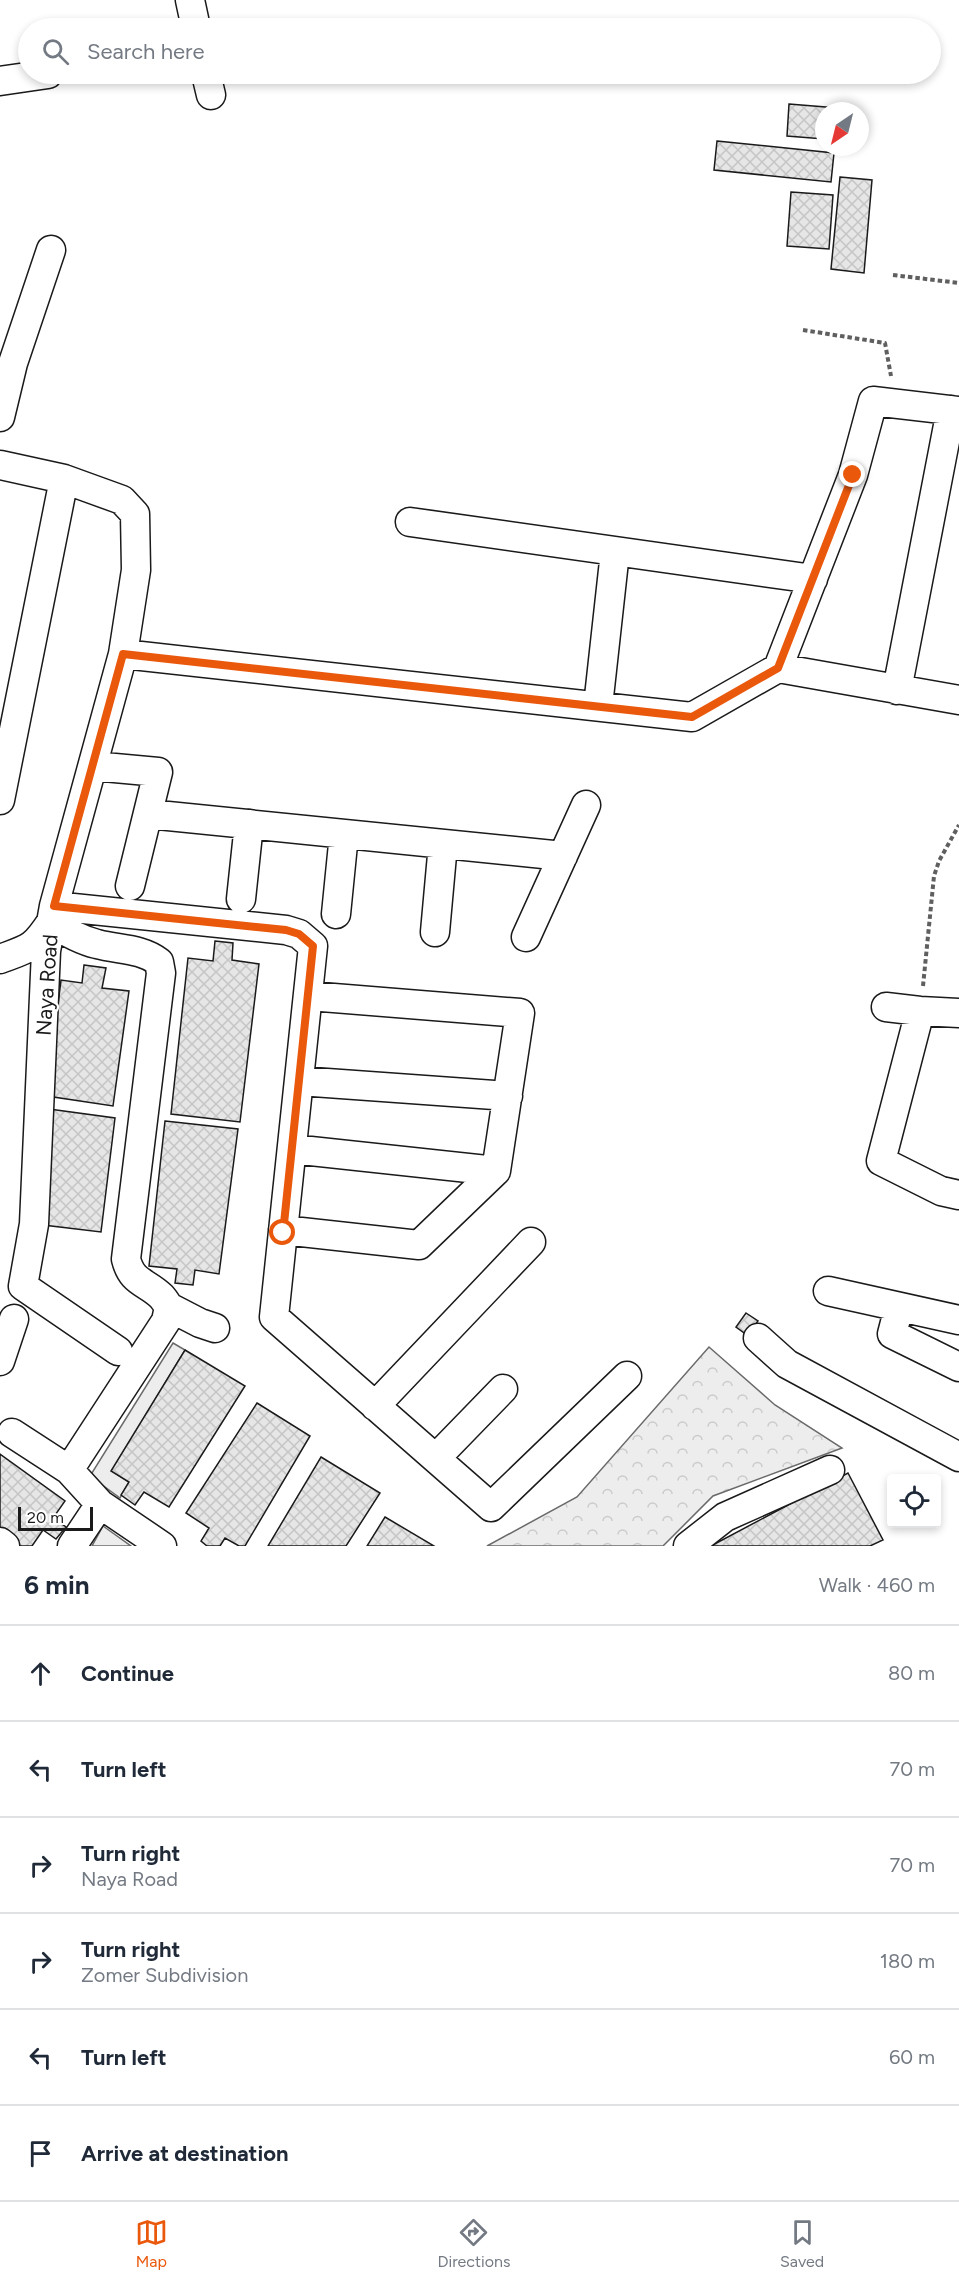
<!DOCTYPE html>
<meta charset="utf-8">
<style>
body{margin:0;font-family:Figtree,sans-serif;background:#f6f6f7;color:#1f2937}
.controls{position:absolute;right:18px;bottom:18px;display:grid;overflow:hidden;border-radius:6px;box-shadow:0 3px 9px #0003}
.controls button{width:54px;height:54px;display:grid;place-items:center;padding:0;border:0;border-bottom:2px solid #e0e1e3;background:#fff;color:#1f2937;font:30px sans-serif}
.compass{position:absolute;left:815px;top:102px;width:54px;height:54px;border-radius:50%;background:#fff;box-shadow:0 3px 9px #0003;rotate:215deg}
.scale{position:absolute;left:18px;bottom:15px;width:75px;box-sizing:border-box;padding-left:6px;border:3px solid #1a1a1a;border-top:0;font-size:16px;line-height:21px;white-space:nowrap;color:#1a1a1a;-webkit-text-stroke:4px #fff;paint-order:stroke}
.stop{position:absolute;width:18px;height:18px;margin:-14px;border:4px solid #ea580c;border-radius:50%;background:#fff}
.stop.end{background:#ea580c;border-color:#fff;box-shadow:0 2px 6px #0008}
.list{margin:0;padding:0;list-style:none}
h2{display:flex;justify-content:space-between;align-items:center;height:78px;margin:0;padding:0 24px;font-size:26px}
h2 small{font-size:20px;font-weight:400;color:#747a83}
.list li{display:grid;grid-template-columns:39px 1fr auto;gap:18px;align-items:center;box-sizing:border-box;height:96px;padding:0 24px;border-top:2px solid #e0e1e3}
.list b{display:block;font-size:22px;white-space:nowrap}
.list p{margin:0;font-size:20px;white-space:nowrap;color:#747a83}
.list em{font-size:20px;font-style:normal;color:#747a83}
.icon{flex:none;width:33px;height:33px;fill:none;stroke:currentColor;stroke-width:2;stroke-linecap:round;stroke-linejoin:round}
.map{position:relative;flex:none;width:959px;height:1546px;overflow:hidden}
.search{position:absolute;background:#fff;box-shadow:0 3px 9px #0003;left:18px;right:18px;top:18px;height:66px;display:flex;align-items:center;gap:15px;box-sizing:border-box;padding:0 21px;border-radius:33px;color:#747a83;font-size:22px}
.sheet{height:654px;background:#fff}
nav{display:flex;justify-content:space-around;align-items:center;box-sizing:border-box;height:84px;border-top:2px solid #e0e1e3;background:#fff;font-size:16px;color:#747a83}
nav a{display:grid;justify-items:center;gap:3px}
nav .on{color:#ea580c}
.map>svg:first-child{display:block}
</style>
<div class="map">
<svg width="959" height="1546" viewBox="0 0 959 1546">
<defs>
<pattern id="forest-crowns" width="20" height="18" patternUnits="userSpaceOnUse" patternTransform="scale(1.5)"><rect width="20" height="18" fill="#ededed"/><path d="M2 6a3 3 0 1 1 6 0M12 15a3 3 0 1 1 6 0" fill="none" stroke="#cbcbcb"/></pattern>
<pattern id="building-cross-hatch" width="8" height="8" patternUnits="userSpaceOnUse" patternTransform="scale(1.5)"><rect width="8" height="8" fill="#e6e6e6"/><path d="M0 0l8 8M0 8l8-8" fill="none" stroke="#c5c5c5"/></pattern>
</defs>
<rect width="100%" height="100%" fill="#fff"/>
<!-- forest -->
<path fill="url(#forest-crowns)" stroke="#6a6a6a" stroke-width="1.5" d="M709 1347 775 1405 842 1448 713 1496 663 1546H487L577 1497Z"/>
<!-- built -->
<path fill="#ededed" stroke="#6a6a6a" stroke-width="1.5" d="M173 1343 185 1350 112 1471 129 1482 120 1498 90 1476Z
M103 1526 131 1546H92Z"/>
<!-- building -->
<path fill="url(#building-cross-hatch)" stroke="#1a1a1a" stroke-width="1.5" d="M789 104 850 109V111H824V139L787 136Z
M717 141 834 153 831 182 714 170Z
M840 177 872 180 864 273 831 269Z
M791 192 833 195 829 249 787 246Z
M215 941 233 943 232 960 259 964 240 1122 171 1114 188 958 213 961Z
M84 965 106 968 102 988 129 991 113 1106 47 1096 61 980 82 983Z
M49 1109 115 1118 101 1232 35 1224Z
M165 1121 238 1129 219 1274 195 1270 193 1285 175 1283 177 1269 149 1266Z
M746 1313 758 1321 747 1335 736 1327Z
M185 1350 245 1386 169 1507 144 1492 135 1505 121 1495 129 1482 111 1471Z
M257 1403 310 1436 245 1546H239L225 1538 220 1546H207L201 1541 209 1528 186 1513Z
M0 1454 65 1501 53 1518 66 1527 56 1539 43 1530 32 1546H17L0 1533Z
M321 1457 380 1493 346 1546H268Z
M848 1473 883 1540 870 1546H711Z
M385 1517 434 1546H367Z"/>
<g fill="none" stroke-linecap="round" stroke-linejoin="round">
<!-- minor casing -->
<g stroke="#1a1a1a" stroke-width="31">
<path id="minor" d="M190 0 196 28
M206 74 211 95
M0 81 48 74
M0 417 13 363 51 250
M0 465 64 479 122 500 135 514 136 570 123 654 54 906 46 951 34 1224 23 1286 118 1351
M410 522 813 579
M123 654 692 717 778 668 959 700
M778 668 853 475 873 401 959 411
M897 690 951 410
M598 706 615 552
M93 766 158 772 130 886
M0 800 64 479
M148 814 563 856
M241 899 249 824
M54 906 286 930 299 934 313 946 274 1317 491 1507 627 1376
M336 914 344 834
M435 932 443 844
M526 937 586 805
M0 959C30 948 33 949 51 922 66 932 80 940 97 944 119 950 141 948 159 962L161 973 126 1259C132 1283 145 1281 161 1296 164 1299 167 1304 169 1307L166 1321 69 1470
M886 1007 920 1011 959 1013
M920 1011 881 1161 941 1191 959 1195
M299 1081 508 1096
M292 1149 496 1171
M283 1230 419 1245 496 1171 520 1013 309 996
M828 1291 959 1320
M169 1307 200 1323 215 1328
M899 1307 892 1334 959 1367
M758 1338 787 1364 959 1457
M0 1361 14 1319
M375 1406 531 1242
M12 1433 69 1470 100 1504 162 1546
M436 1458 503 1389
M0 1542 5 1546
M72 1546 100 1504
M688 1546 725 1517 830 1470"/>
</g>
<!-- path -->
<path stroke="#5f5f5f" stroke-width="4" stroke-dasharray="4.5 3" stroke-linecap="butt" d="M893 275 959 283
M803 330 885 343 891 376
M923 986 934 876 939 861 959 825"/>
<!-- minor -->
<use href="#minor" stroke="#fff" stroke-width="28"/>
</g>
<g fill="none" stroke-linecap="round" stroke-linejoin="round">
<!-- route -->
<path stroke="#ea580c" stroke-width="8" d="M283 1233 313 946 299 934 286 930 54 906 123 654 692 717 778 668 853 475"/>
</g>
<g text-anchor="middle" stroke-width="4.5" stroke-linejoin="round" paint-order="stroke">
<!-- street labels -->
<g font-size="21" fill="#1a1a1a" stroke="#fff">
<text transform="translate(47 985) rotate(-86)" y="7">Naya Road</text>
</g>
</g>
</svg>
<div class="controls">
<button><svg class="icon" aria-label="locate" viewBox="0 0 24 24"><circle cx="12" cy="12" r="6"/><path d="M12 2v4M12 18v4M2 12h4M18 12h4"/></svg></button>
</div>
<svg class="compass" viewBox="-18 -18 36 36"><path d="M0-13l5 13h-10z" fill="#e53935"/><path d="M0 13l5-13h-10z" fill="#747a83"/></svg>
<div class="scale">20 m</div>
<div class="stop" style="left:283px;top:1233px"></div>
<div class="stop end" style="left:853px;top:475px"></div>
<div class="search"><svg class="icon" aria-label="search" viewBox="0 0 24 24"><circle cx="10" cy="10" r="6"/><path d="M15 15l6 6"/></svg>Search here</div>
</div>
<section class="sheet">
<h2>6 min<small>Walk · 460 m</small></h2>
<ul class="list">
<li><svg class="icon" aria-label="ahead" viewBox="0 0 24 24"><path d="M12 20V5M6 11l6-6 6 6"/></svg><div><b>Continue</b></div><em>80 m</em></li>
<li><svg class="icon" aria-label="left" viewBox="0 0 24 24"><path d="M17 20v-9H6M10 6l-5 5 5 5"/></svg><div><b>Turn left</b></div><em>70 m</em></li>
<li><svg class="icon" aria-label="right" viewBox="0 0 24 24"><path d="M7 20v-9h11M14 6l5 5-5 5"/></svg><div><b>Turn right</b><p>Naya Road</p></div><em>70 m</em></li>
<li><svg class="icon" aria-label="right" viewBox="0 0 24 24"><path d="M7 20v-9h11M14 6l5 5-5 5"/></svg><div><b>Turn right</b><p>Zomer Subdivision</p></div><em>180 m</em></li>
<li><svg class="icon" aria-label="left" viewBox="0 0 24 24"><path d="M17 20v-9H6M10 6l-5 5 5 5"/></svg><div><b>Turn left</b></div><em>60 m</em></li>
<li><svg class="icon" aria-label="arrive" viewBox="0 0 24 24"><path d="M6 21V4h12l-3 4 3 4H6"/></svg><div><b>Arrive at destination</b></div></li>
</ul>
</section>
<nav>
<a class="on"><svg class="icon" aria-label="map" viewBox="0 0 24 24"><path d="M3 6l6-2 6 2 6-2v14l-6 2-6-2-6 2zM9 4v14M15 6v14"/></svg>Map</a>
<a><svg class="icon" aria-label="directions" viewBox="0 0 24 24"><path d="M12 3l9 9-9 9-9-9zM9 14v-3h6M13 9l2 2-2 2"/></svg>Directions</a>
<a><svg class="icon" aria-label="saved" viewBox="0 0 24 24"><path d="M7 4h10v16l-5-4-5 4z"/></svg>Saved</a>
</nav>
